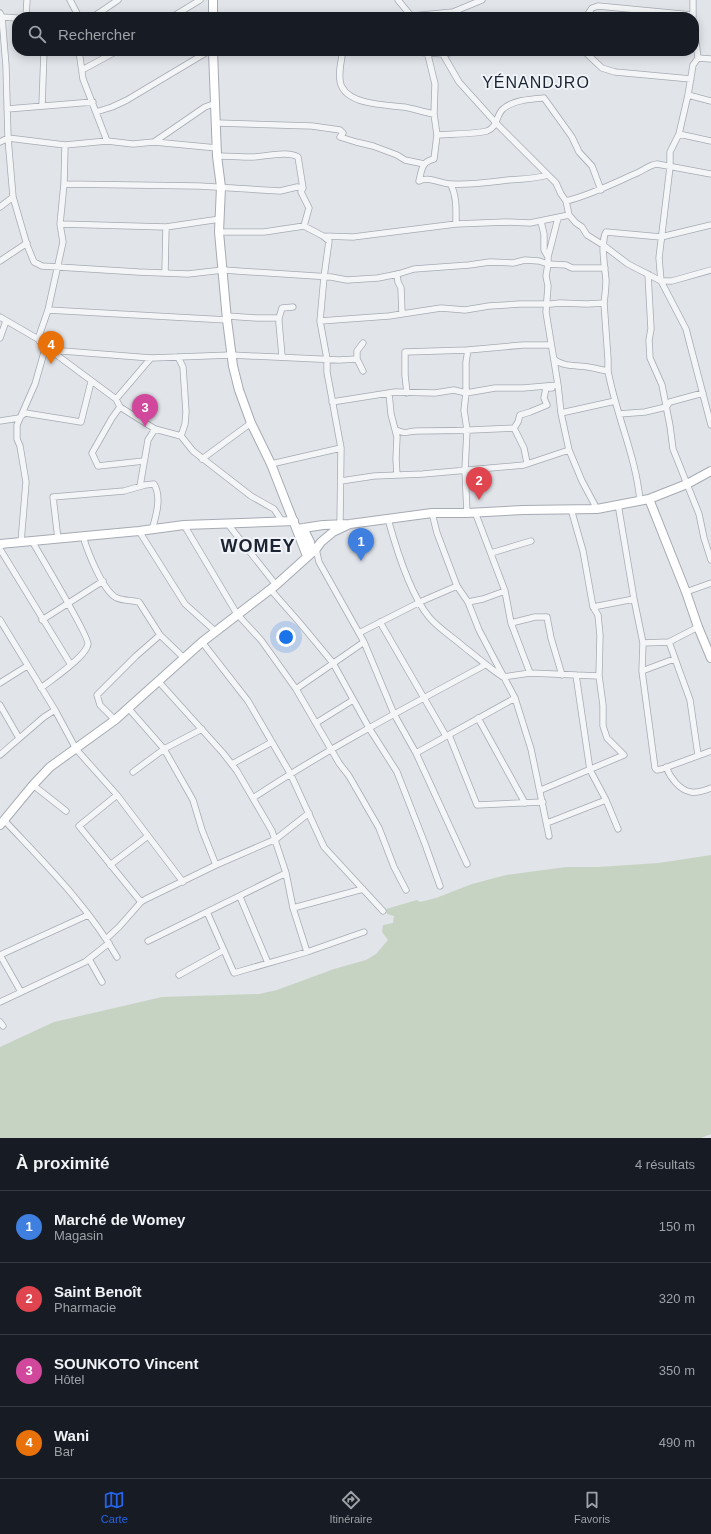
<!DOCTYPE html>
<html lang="fr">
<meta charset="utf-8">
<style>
body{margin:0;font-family:Helvetica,sans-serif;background:#20242c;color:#f1f3f6}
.you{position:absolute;left:286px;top:637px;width:14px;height:14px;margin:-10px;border:3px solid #fff;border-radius:50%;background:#1a73e8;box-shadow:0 0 0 6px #1a73e833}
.badge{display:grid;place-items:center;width:26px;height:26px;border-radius:50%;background:#2563eb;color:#fff;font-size:13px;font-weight:700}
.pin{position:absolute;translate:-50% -33px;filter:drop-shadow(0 1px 2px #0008)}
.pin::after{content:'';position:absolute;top:21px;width:14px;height:12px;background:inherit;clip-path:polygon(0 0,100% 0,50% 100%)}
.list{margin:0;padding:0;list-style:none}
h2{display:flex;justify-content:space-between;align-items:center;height:52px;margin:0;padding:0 16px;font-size:17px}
h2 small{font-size:13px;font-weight:400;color:#9ea1a6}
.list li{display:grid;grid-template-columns:26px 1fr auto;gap:12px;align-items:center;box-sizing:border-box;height:72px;padding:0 16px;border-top:1px solid #363941}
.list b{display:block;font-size:15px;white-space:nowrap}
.list p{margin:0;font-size:13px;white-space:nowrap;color:#9ea1a6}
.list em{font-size:13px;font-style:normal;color:#9ea1a6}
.icon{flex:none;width:22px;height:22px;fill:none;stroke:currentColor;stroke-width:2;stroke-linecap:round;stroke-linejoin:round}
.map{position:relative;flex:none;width:711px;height:1138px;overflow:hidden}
.search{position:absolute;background:#171b24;box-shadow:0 2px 10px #0003;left:12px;right:12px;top:12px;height:44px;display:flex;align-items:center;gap:10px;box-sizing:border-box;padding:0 14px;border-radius:16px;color:#9ea1a6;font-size:15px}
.sheet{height:340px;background:#171b24}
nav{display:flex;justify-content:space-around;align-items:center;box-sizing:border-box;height:56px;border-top:1px solid #363941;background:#171b24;font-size:11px;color:#9ea1a6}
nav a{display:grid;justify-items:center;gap:2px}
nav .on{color:#2563eb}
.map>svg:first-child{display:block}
</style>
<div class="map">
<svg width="711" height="1138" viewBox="0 0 711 1138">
<rect width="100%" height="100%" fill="#e1e4e9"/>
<!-- green -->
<path fill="#c7d3c2" d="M711 855V1134L701 1138H0V1047L54 1022 162 997 259 994 277 990 334 969 366 960 376 954 388 940 382 932 383 925 393 923 394 916 387 914 386 909 417 900 420 902 436 898 472 884 506 875 566 867H598L659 863Z"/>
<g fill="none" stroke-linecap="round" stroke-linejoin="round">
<!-- street casing -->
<g stroke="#a6abb3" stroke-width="7">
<path id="street" d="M70 0 79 17
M398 0 412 17
M0 13 2 17 6 66 8 138 13 197 27 245 34 262 42 266 138 272 188 274 223 270 331 277 347 280 378 278 398 274 414 269 469 265 490 262 513 263 525 260 539 261 548 264 546 276 548 286 546 312 558 385 523 388H495L466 393 454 390 435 393 395 392 332 402
M2 17 17 18
M26 17 27 0
M93 17 118 0
M172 17 200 0
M401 17 453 12 482 0
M586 17 592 8 598 6 692 15
M693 17V0
M694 27 698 58 693 65 688 95 679 134 670 152V167L659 258 661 281 686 329 711 425
M79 51 83 79 107 141
M343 51C341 61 337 78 342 87 351 105 387 105 404 107 414 109 424 112 434 114
M397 51 443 54 459 51
M441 51 459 82 496 123 556 183 561 194 566 201 569 215 576 223 582 227 587 235 603 245 628 264 661 281H672L711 270
M584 51 602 68 615 72 691 79
M698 58 711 59
M82 70 117 51
M688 95 711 101
M42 106 44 51
M7 109 93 102
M96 112 112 107 127 100 209 51
M217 123 312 126 340 130 343 133 340 137 356 142 373 146 397 155 405 160 424 164
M679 134 711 141
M437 135C449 134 477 134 487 131 498 127 496 115 503 109 513 100 531 99 544 98L572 137 579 152 592 166 601 190
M0 142 8 138 65 145 107 141 133 144 154 142 217 148
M154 142 205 107 216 103
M217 156C229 156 240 157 252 157 264 157 288 150 298 157L303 188 301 192 309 208 304 226
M419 181C422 170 421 162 434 159L437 135 434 114 435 84 427 51
M419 181C431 176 440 184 452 184 471 185 490 182 508 180 522 179 534 179 548 175
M64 184 199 186 280 191 297 187 303 188
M451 185C457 197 456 211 456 224
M566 201C591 195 614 183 637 173 644 170 649 165 657 164L711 174
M0 207 13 197
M541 222 544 234V250L548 257V264L566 265 572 268H605
M60 224 166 227 220 219
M219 232H264L304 226 323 236 353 237 456 224 506 222 530 223 569 215
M323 236 329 241 324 277 320 321 327 359V372L341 448 340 523
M548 257 558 218
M0 261 27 243
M165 273 166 227
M397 274 398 282 401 288 402 314
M648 274 651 329 649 340 650 358 662 385 670 426 673 449 699 514 704 538 711 560
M604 303 608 359V371
M48 310 227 320
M227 316 257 318H279V323L282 356
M0 317 38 339 45 349 50 350 116 399 120 407 155 429 181 436 193 451 251 496 274 509 282 521
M279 318 282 308 293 307
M320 321 389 316 441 308 465 310 489 306 520 304H551L560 303 587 304 604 303C605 295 606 288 606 280 605 268 600 243 606 232L661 237 711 225
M0 338 6 321
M38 339 48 310 63 242 60 224 64 184 65 145
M50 350 151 358 231 355 339 360 357 359 363 371
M178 357 183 367 186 412 185 424 181 436
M357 359V351L363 343
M554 359C562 367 578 365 588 367 595 368 601 370 608 371 616 415 636 456 640 501
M558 385 561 413 569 450 582 481 597 509
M389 393 391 414 397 437 396 459 397 475
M407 393 405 375V352L468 350 523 345H551
M116 399 151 358
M120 407 112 418 92 453 98 466 144 461
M561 413 615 401
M619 414 645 412 666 407 670 402 703 393
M0 421 19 418 25 413 81 422 91 382
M514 428 524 448 527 463
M396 430C407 435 407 431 417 431 449 431 482 430 514 428L518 422 520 415 530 412 547 405 544 398 546 388H552
M202 459 251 423
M271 464 341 448
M341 481 374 476 423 474 524 465 569 450
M140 486 148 440 155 429
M618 504 634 599 643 643 642 671 655 768 657 770 662 769 711 751
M475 512 505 591 511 623 530 673
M432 513 437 533 457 586 468 602 479 630 515 698 531 749 549 836
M467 513 465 470 467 430 464 410 466 393V362L468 350
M388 519C396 548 410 594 429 617 439 629 453 637 464 647 477 657 489 668 503 677L530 673 599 676
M227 523 276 585
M184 525 237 614 261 640 296 689 339 763 349 776 379 828 394 867 406 890
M139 531 185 604 215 631
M83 536C87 550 103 592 117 598 124 601 132 600 139 602L160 635 184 658
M58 539 53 497 124 491 145 485 154 484C162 497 156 516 152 530
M32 541C40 555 89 636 88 644 86 657 51 680 41 688
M21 542 26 482 20 446 17 439V425L35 384 45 349
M0 549 71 665
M316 549 319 562 364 642 394 714 416 753 467 864
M491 553 531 541
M270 589 299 622 333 663 369 728 397 772 425 844 440 886
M686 592 711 583
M468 602 483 599 505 591
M593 607 634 599
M0 620 55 710 76 749 117 795 183 882
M42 620 103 581
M380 622 446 736
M511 623 535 617H547L551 638 562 675
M359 633 420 602 457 586
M202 642 248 701 290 773 324 847 383 911
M669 642 690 700 698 755
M643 643 669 642 698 627
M642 671 674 659
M576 675 590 770 606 800 618 829
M159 682 223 753 237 771 272 831 286 873 293 908 307 952
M0 683 27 666
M296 689 364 642
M0 705 19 738
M129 709 164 749 193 800 202 830 216 865
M478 718 525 803
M115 720 100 705 97 695 136 656 160 635
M316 723 353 700
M449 735 477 805 543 802
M416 753 515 698
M0 755 44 717 55 710
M232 764 272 742
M666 767C670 777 679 790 691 792 697 793 706 790 711 788
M133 772 164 749 202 729
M33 785 66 811
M541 790 624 755 607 738 603 726V705L599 676 600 635 598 615 593 607 583 551 571 509
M117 795 79 826 141 902
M253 798C327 749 407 707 485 665
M4 820C44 863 88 906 117 957
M547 823 606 800
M110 865 148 836
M240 897 268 963
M293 908 363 889
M207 912 234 973 307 952 364 932
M106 939 119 927 141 902 146 899 216 865 276 839 309 813
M148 941 286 873
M0 955 88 915
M0 955 21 992
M89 959 102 982
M179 975 224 950
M0 1002 85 962 109 943
M0 1022 3 1026"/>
</g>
<!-- secondary casing -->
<g stroke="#a6abb3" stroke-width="10">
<path id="secondary" d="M213 0V17
M213 51 217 156 221 187 219 232 227 320 233 366 239 390 251 423 271 464 307 556
M649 499 686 592 698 627 711 658
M303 528 310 542 312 552
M297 529 323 525 350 524 432 513H467L523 510 597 509 649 499 687 484 711 471
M0 544 139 531 184 525 294 521
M0 825 33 785 50 767 115 720 202 642 276 585 316 549 321 542 333 532 350 524"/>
</g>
<!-- street -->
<use href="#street" stroke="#f3f5f7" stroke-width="5.5"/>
<!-- secondary -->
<use href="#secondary" stroke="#fff" stroke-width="8"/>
</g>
<g text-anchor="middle" stroke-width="4" stroke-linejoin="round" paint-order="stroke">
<!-- quarter labels -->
<g font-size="16" letter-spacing="1" fill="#1c2431" stroke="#f0f3f7">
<text x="536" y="88">YÉNANDJRO</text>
</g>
<!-- district labels -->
<g font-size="18" font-weight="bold" letter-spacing="1" fill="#1c2431" stroke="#f0f3f7">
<text x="258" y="552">WOMEY</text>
</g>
</g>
</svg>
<div class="you"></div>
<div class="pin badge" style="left:361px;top:561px;background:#3f7fe0">1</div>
<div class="pin badge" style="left:479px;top:500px;background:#e0444e">2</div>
<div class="pin badge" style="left:145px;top:427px;background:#d1479c">3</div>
<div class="pin badge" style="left:51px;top:364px;background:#e8710a">4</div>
<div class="search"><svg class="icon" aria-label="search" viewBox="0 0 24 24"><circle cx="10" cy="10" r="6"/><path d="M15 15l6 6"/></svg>Rechercher</div>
</div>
<section class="sheet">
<h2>À proximité<small>4 résultats</small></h2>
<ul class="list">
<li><span class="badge" style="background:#3f7fe0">1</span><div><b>Marché de Womey</b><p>Magasin</p></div><em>150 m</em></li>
<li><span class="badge" style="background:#e0444e">2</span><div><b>Saint Benoît</b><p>Pharmacie</p></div><em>320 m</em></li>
<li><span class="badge" style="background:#d1479c">3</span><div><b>SOUNKOTO Vincent</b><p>Hôtel</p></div><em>350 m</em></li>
<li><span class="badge" style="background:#e8710a">4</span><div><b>Wani</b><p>Bar</p></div><em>490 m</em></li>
</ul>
</section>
<nav>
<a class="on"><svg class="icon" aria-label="map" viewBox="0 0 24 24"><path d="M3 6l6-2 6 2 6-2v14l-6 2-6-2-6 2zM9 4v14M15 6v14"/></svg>Carte</a>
<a><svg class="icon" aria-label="directions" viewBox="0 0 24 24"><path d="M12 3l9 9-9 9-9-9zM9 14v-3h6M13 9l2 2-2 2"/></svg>Itinéraire</a>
<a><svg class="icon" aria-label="saved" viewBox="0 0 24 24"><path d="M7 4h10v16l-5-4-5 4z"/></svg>Favoris</a>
</nav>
